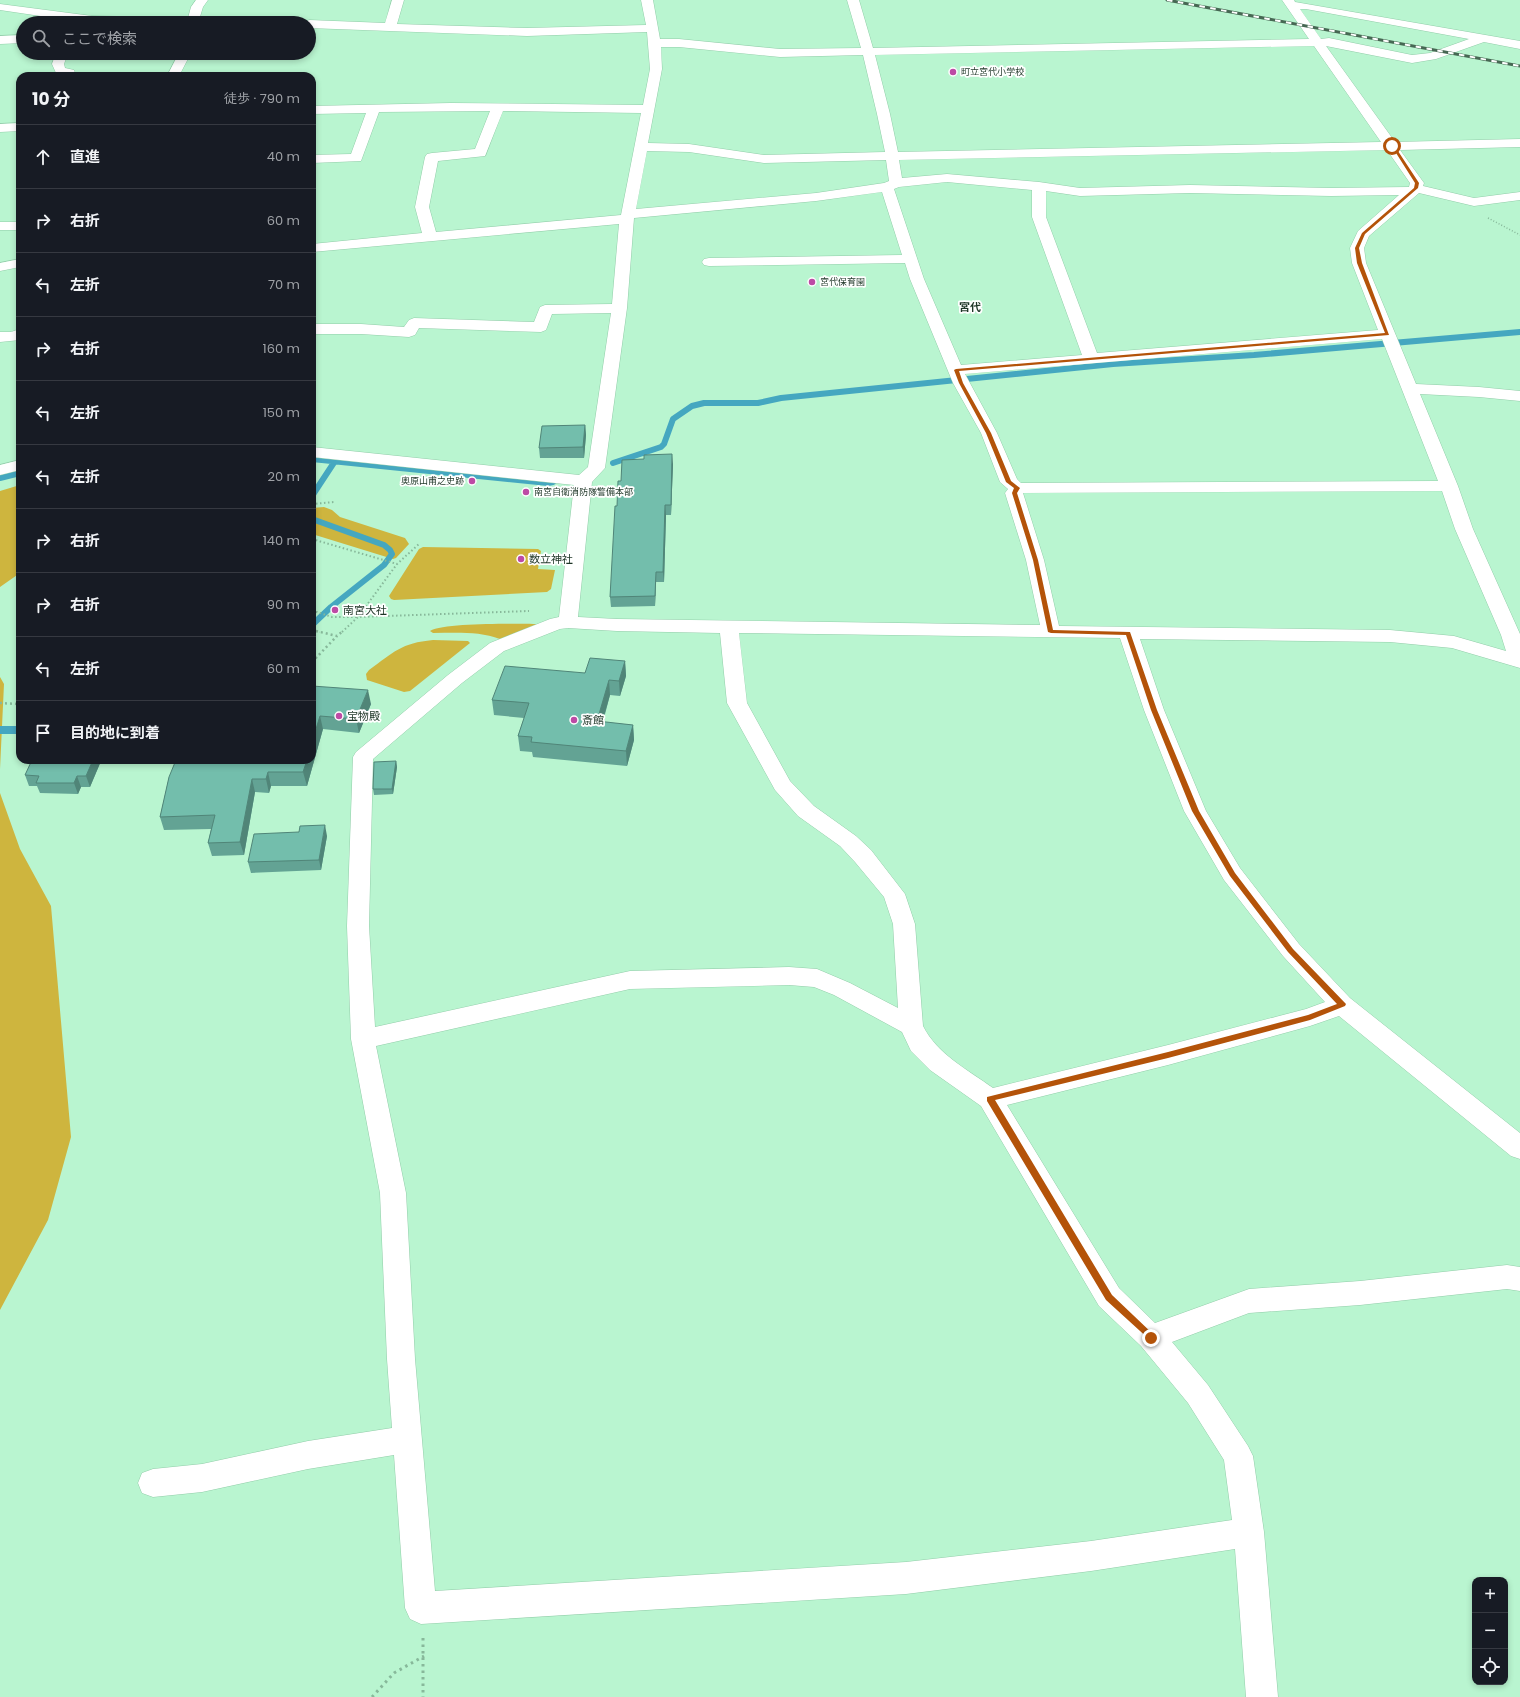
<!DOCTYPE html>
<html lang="ja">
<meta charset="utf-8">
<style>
body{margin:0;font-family:Poppins,"Noto Sans JP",sans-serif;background:#242831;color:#f1f3f6}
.controls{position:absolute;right:12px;bottom:12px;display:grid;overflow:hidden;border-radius:8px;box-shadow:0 2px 6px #0003}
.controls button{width:36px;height:36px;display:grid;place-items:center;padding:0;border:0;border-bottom:1px solid #363941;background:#171b24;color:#f1f3f6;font:20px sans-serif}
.stop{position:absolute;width:12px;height:12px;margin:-9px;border:3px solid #b45309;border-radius:50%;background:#fff}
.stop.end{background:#b45309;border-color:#fff;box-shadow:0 1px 4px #0008}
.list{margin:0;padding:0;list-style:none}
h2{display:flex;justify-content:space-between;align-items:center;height:52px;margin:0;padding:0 16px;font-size:17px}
h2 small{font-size:13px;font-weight:400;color:#9ea1a6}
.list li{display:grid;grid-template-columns:26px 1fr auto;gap:12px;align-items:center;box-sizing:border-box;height:64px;padding:0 16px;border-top:1px solid #363941}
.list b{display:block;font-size:15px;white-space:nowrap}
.list em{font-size:13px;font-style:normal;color:#9ea1a6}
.icon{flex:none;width:22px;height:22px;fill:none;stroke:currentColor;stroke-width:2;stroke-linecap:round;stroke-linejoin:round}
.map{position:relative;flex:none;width:1520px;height:1697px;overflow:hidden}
.search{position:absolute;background:#171b24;box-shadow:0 2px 6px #0003;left:16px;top:16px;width:300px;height:44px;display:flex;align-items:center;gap:10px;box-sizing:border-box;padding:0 14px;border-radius:22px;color:#9ea1a6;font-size:15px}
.panel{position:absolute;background:#171b24;box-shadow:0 2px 6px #0003;left:16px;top:72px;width:300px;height:692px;border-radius:12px}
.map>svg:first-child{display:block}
</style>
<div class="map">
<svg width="1520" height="1697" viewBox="0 0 1520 1697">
<rect width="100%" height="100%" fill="#b9f5d0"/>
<!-- green -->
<path fill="#ceb53e" d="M20 485V573L0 587V491Z
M324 507 332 510 340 517 405 538 409 544 396 558 393 559 312 534V508Z
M423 547 538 549 541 551 538 569 555 570 551 589 547 592 394 600 391 599 389 596 419 549Z
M543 624 500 639C479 631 455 633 433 633L430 631C446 622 521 624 543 624Z
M433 640 468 641 470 643 410 691 404 692 367 680 366 674 369 670C394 652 401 643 433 640Z
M0 677 4 684 0 769Z
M0 793 20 849 51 906 71 1137 48 1220 0 1310Z"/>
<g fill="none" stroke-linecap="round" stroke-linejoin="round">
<!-- stream-far1 -->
<path stroke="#45a7c0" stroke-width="6" d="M312 459 548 483 553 482
M613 463 661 447 664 444 673 419 692 406 704 403H758L781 398 1113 364 1254 355 1520 332
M0 478 20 473
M312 496 335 461
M312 519 384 545 390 550 392 554 384 565 331 607 312 625"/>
<!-- stream -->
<path stroke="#45a7c0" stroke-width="8" d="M0 730H20"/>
<!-- street casing -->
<g stroke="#92cda9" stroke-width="1">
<path id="street" d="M196 0H208L203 7 198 23H88L0 10V4L92 16 188 18 191 7Z
M392 0H404L397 24 527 28 646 25 641 0H653L660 39H679L780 49 861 48 847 0H859L873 48 1309 39 1282 0H1294L1295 2 1520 41V49L1484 42 1436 59 1412 63 1326 46 1395 142 1520 139V147L1400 150 1424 183 1423 186 1474 198 1520 192V200L1474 206 1419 193 1369 236 1364 248 1366 263 1416 384 1479 387 1520 391V401L1479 397 1420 394 1458 486 1473 529 1520 634V668L1452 648 1390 642 1140 639 1164 710 1206 811 1240 868 1299 944 1350 998 1520 1133V1159L1511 1156 1339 1016 1310 1026 1168 1065 1007 1105 1119 1288 1155 1323 1249 1289 1360 1281 1507 1265 1520 1267V1291L1507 1289 1360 1305 1249 1313 1172 1342 1208 1385 1248 1446 1253 1456 1264 1532 1278 1697H1246L1235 1549 1091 1571 906 1594 421 1624 410 1619 405 1608 394 1455 308 1469 202 1492 153 1497 142 1493 138 1483 142 1473 153 1469 202 1464 308 1441 392 1428 387 1359 380 1193 351 1039 347 926 353 757 356 752 448 675 490 643 550 619 559 617 574 485 312 457V447L579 475 588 467 611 313 552 314 546 330 541 332 419 328 415 335 409 337 361 334H312V324H361L404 327 409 320 414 318 534 322 540 307 545 305 612 304 619 224 312 252V244L422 233 415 207 425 157 427 154 432 153 475 149 490 111 379 112 361 161 312 163V155L351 154 366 113 312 114V106L451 103 643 105 650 69 647 32 527 36 309 28V23H304L309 20 385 23ZM1300 9H1306L1469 39 1430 53 1412 55 1329 38 1321 39ZM1314 46 1381 142 898 152 890 114 875 55ZM661 47H679L780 57 863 55 877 114 885 152 764 155 689 144 648 143 662 69ZM503 111 641 113 621 215 436 232 429 207 438 161 485 156ZM1387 150 1410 183 1409 187 1331 188 1190 185 1080 188 1039 182 947 174 902 178 899 160ZM647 151 689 152 764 163 886 160 889 181 884 183 816 193 636 209ZM947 182 1032 190V217L1082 355 961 365 924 279 894 189 899 187ZM1046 191 1080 196 1190 193 1331 196 1399 195 1358 231 1350 248 1352 263 1378 330 1097 353 1046 217ZM882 192 902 255 709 258 704 259 702 262 704 265 709 266 905 263 910 279 953 383 981 433 1000 482 1008 489 1005 493 1026 560 1040 625 617 619 578 617 592 482 605 468 627 308 634 218 816 201ZM1382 339 1438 481 1021 483 1017 479 997 433 965 374ZM1442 491 1455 529 1501 635 1506 651 1454 636 1390 630 1059 626 1044 560 1023 493ZM568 628 617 631 720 633 727 703 775 790 798 816 840 846 855 862 884 897 893 924 898 1008 850 983 817 969 789 967 630 971 375 1027 369 926 373 759 462 683 504 651 560 629ZM739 633 1120 638 1144 710 1184 811 1224 880 1283 956 1325 1002 1306 1009 1168 1045 993 1088C968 1070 937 1054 923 1026L915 924 905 894 871 850 856 836 814 806 790 781 747 703ZM789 985 814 987 834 995 902 1032 911 1051 930 1070 981 1106 1099 1306 1141 1346 1188 1403 1224 1460 1232 1520 1091 1541 906 1562 435 1591 415 1359 406 1193 376 1046 630 989Z
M23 35V43L0 44V36Z
M56 53H68L64 64 65 68 74 70 76 76H64L56 73 52 64Z
M179 53H191L179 76H167Z
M20 123V131L0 132V124Z
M0 222H20V230H0Z
M20 259V267L0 271V263Z
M20 329V340L0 342V332H11Z
M20 460V470L0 475V465Z"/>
</g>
<!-- path-far3 -->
<path stroke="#87b89a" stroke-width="1.5" stroke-dasharray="1 2" stroke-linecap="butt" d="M1488 218 1520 235"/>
<!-- path-far2 -->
<path stroke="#87b89a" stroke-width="2" stroke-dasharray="1.5 2.5" stroke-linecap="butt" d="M312 504 334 502
M312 539 397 564 419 544
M312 613 317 612 332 617H358L397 564
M312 630 320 632
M342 632 358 617 529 611"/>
<!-- path-far1 -->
<path stroke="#87b89a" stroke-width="2.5" stroke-dasharray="2 3" stroke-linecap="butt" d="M316 631 337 636 343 631
M312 662 337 636
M0 703 18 704"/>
<!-- path -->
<path stroke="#87b89a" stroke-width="3" stroke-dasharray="2.5 4" stroke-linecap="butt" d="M423 1638V1697
M372 1697 394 1673 424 1656"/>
<!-- street -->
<use href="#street" fill="#fff" fill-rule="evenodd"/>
<!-- rail casing -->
<g stroke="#466853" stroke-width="3">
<path id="rail" d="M1167 0 1520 66"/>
</g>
<!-- rail -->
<use href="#rail" stroke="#fff" stroke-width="2" stroke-dasharray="5.5" stroke-linecap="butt"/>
</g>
<!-- wall -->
<path fill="#63a394" d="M585 425 586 435 584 458H540L539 448Z
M644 459 673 464 671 515H666L664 582H656L655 606 611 607 610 597 617 506 621 481Z
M625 661 626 676 620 696 610 695 603 722 633 725 634 740 627 766 533 757 532 752 520 751 518 736 524 718 494 715 492 700Z
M312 686 371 704 359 733 323 729 307 786H271L269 793 255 792 244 855 212 856 208 843 211 829 164 830 160 817 169 777 312 760Z
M32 760H101V761L90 787H81L78 794 40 793 37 786H29L25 775Z
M396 761 397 767 393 794 374 795 373 789Z
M327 836 321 870 251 873 248 862Z"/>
<!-- shaded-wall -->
<path fill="#508578" d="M585 425 586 435 584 458 583 447Z
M672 454 673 464 671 515V505Z
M665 505 666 515 664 582 663 572Z
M656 572V582L655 606V596Z
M625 661 626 676 620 696 619 681Z
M609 680 610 695 598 737 597 721Z
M368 690 371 704 359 733 356 719Z
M320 716 323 729 307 786 303 772 307 760H312V742Z
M633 725 634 740 627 766 626 751Z
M93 760H101V761L90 787 86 776Z
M396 761 397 767 393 794 392 789Z
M268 772 271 786 269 793 266 779Z
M77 776 81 787 78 794 74 783Z
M252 779 255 792 244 855 240 842Z
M325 825 327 836 321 870 319 860Z"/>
<!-- building -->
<path fill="#73beac" stroke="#508578" d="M585 425 583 447 539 448 542 426Z
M672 454 671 505H665L663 572H656L655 596 610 597 615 506H617L618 481H621L622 460 644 459V455Z
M590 658 625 661 619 681 609 680 597 721 633 725 626 751 531 742 532 737 518 736 529 703 492 700 505 666 585 673Z
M312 686 368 690 356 719 320 716 312 742Z
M32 760H93L86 776H77L74 783H36L39 776 25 775Z
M176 760H307L303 772H268L266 779H252L240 842 208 843 215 815 160 817 169 777Z
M396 761 392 789H373L374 762Z
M325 825 319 860 248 862 254 834 299 832 300 826Z"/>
<!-- route -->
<path fill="#b45309" d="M1391 145H1394L1419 183 1418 188 1365 234 1359 248 1362 263 1389 335 959 371 963 383 991 433 1011 481 1020 488 1017 493 1038 560 1053 630 1130 632 1157 710 1199 811 1235 873 1293 949 1346 1004 1345 1006 1310 1020 1168 1058 995 1100 1112 1295 1154 1335 1155 1338 1151 1341 1106 1300 987 1101V1097L1168 1052 1308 1015 1337 1004 1288 952 1230 876 1192 811 1151 710 1126 635 1051 633 1048 632 1033 560 1012 493 1014 488 1006 482 986 433 959 383 954 370 956 369 1385 333 1357 263 1355 248 1362 233 1414 188 1415 183Z"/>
<!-- markers -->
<g fill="#bd4aa5" stroke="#fff" stroke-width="1.5">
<circle cx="953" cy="72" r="4"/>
<circle cx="812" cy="282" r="4"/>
<circle cx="472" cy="481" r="4"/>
<circle cx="526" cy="492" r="4"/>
<circle cx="521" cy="559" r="4"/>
<circle cx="335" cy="610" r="4"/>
<circle cx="339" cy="716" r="4"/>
<circle cx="574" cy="720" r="4"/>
</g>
<g text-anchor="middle" stroke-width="3.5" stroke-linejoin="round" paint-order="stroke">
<!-- far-poi labels -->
<g font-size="9" fill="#1e3627" stroke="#fff" text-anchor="start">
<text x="961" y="75">町立宮代小学校</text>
<text x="820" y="285">宮代保育園</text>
<text x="464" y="484" text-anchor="end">奥原山甫之史跡</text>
<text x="534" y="495">南宮自衛消防隊警備本部</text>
</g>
<!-- far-quarter labels -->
<g font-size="11" font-weight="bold" fill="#1e3627" stroke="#fff">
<text x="970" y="311">宮代</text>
</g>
<!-- poi labels -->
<g font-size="11" fill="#1e3627" stroke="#fff" text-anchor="start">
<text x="529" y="563">数立神社</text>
<text x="343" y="614">南宮大社</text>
<text x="347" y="720">宝物殿</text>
<text x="582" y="724">斎館</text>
</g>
</g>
</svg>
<div class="controls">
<button>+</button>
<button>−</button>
<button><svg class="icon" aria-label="locate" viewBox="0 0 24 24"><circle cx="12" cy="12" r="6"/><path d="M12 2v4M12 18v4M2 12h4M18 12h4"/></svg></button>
</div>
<div class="stop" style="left:1392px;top:146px"></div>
<div class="stop end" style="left:1151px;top:1338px"></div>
<div class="search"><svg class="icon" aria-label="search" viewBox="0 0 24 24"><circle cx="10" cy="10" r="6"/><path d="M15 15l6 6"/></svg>ここで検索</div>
<section class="panel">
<h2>10 分<small>徒歩 · 790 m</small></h2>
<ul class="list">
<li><svg class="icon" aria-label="ahead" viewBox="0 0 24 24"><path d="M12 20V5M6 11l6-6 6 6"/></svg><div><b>直進</b></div><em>40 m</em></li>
<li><svg class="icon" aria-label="right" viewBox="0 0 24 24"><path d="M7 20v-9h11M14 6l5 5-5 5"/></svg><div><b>右折</b></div><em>60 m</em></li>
<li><svg class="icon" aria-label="left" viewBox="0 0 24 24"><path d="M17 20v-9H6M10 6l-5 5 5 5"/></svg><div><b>左折</b></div><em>70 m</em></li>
<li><svg class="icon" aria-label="right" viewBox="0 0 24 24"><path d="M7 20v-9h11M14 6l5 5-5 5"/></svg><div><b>右折</b></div><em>160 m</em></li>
<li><svg class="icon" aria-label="left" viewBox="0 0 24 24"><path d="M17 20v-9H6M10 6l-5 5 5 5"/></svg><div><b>左折</b></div><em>150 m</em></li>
<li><svg class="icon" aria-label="left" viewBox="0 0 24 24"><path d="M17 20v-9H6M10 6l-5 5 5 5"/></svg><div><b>左折</b></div><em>20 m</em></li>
<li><svg class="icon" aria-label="right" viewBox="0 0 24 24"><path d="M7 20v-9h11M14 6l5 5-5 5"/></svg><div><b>右折</b></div><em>140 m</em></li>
<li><svg class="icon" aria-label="right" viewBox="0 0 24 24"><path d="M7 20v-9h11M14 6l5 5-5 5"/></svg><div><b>右折</b></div><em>90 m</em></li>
<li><svg class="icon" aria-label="left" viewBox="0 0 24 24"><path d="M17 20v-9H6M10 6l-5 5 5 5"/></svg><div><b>左折</b></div><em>60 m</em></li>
<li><svg class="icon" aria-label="arrive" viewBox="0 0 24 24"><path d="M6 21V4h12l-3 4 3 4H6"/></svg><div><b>目的地に到着</b></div></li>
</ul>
</section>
</div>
